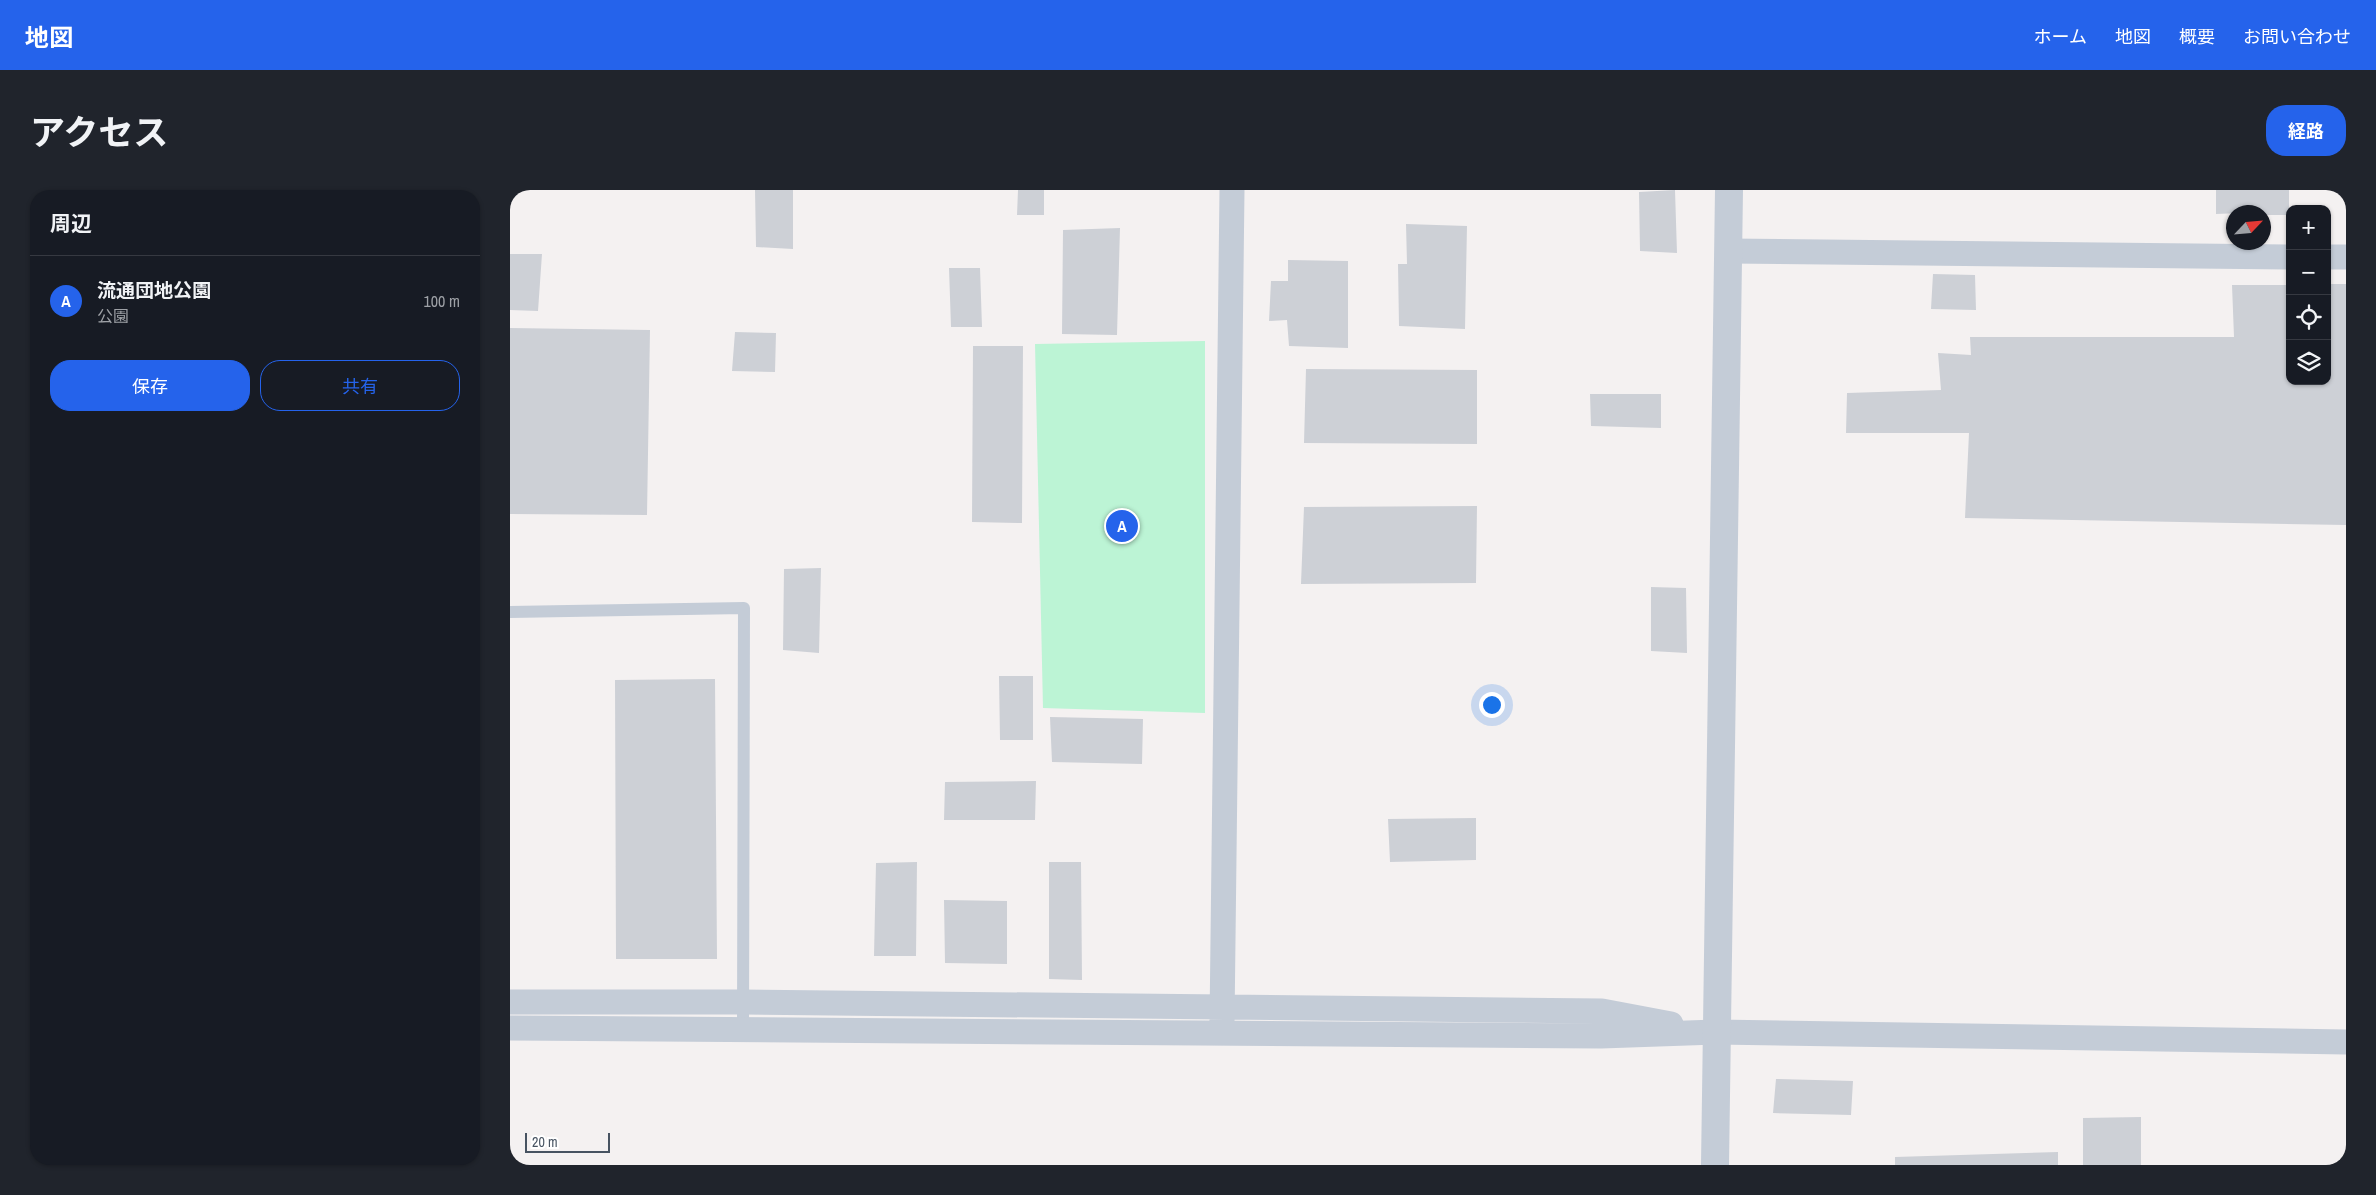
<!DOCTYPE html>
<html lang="ja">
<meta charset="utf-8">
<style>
body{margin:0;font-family:"Archivo Narrow","Noto Sans JP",sans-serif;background:#20242c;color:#f1f3f6}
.controls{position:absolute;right:15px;top:15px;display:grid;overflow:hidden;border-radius:10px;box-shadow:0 1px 4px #0004}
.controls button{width:45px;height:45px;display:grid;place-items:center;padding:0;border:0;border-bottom:1px solid #363941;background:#171b24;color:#f1f3f6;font:25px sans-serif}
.compass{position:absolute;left:1716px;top:15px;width:45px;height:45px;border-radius:50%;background:#171b24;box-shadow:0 1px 4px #0004;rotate:64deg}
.scale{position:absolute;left:15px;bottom:12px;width:85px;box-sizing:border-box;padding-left:5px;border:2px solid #475361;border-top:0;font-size:14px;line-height:18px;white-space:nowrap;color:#475361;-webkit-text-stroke:4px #fff;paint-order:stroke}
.you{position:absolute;left:981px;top:514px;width:18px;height:18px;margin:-12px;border:4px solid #fff;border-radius:50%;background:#1a73e8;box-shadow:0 0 0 8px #1a73e833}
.badge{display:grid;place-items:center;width:32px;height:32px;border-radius:50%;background:#2563eb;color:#fff;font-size:16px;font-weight:700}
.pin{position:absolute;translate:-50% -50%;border:2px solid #fff;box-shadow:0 1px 5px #0006}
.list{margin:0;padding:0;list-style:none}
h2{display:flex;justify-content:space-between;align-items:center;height:65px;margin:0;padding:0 20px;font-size:21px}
h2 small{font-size:16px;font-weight:400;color:#9ea1a6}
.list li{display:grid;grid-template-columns:32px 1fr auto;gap:15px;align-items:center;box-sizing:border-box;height:90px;padding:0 20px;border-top:1px solid #363941}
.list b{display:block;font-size:19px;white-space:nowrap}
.list p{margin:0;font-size:16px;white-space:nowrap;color:#9ea1a6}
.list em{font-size:16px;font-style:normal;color:#9ea1a6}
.actions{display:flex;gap:10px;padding:15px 20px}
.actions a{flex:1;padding:11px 0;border:1px solid #2563eb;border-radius:20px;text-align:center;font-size:18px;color:#2563eb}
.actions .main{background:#2563eb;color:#fff}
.icon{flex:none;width:28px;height:28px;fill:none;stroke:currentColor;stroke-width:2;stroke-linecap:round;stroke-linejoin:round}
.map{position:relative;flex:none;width:1836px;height:975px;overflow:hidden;border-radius:20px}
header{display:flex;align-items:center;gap:30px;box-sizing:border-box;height:70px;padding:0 25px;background:#2563eb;color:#fff}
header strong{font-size:24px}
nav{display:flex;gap:28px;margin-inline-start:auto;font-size:18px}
.intro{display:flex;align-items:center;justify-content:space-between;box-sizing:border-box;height:120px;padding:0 30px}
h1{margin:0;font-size:35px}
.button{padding:12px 22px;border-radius:20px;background:#2563eb;color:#fff;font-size:18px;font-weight:700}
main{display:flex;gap:30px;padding:0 30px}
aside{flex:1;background:#171b24;border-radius:20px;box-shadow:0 1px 4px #0004}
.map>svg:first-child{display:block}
</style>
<header>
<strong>地図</strong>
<nav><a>ホーム</a><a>地図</a><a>概要</a><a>お問い合わせ</a></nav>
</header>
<div class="intro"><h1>アクセス</h1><a class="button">経路</a></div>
<main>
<aside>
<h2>周辺<small></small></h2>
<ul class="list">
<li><span class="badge">A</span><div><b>流通団地公園</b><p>公園</p></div><em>100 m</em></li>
</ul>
<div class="actions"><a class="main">保存</a><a>共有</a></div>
</aside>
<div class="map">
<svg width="1836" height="975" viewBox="0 0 1836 975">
<rect width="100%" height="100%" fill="#f4f1f1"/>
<!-- green -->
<path fill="#bcf4d5" d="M695 151V523L533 518 525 154Z"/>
<!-- building -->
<path fill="#cdd0d6" d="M245 0H283V59L246 57Z
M508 0H534V25H507Z
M1165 0 1167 63 1130 61 1129 2Z
M1706 0H1779V25H1754V22L1706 24Z
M896 34 957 36 955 139 889 136 888 74H897Z
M610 38 607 145 552 144 553 40Z
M0 64H32L28 121 0 120Z
M778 70 838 71V158L779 156 777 130 759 131 761 91H778Z
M439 78H470L472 137H441Z
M1423 84 1465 85 1466 120 1421 119Z
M1817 94H1836V335L1455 328 1459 243H1336L1337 203 1431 200 1428 163 1461 165 1460 147H1724L1722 95H1780V191H1817Z
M0 138 140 140 137 325 0 324Z
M225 142 266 143 265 182 222 181Z
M463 156H513L512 333 462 332Z
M796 179 967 180V254L794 253Z
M1080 204H1151V238L1081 236Z
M967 316 966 393 791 394 794 317Z
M311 378 309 463 273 460 274 379Z
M1141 397 1176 398 1177 463 1141 461Z
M489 486H523V550H490Z
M205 489 207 769H106L105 490Z
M540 527 633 529 632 574 542 572Z
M526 591 525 630H434L435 592Z
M966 628V670L880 672 878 629Z
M407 672 406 766H364L366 673Z
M539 672H571L572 790 539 789Z
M434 710 497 711V774L435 773Z
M1266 889 1343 891 1341 925 1263 923Z
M1631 927V975H1573V928Z
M1548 962V975H1385V967Z"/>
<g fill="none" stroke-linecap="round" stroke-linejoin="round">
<!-- service -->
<path stroke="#c4ccd7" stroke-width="12" d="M0 422 234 418 233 839"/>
<!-- minor -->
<path stroke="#c4ccd7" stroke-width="25" d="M1219 61 1780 67
M1817 67H1836
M0 812H233L1092 821 1161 834
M712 833 722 0
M0 838 1091 846 1206 842 1836 852"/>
<!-- tertiary -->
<path stroke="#c4ccd7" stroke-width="28" d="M1205 975 1219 0"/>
</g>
</svg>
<div class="controls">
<button>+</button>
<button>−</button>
<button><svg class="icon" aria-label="locate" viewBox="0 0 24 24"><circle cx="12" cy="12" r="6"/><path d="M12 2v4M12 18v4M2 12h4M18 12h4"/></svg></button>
<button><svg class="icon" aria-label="layers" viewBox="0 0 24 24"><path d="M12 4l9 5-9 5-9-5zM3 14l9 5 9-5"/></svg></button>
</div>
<svg class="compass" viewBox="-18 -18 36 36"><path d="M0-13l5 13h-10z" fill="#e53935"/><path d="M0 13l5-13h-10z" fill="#9ea1a6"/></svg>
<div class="scale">20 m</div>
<div class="you"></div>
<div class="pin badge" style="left:612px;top:336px">A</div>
</div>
</main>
